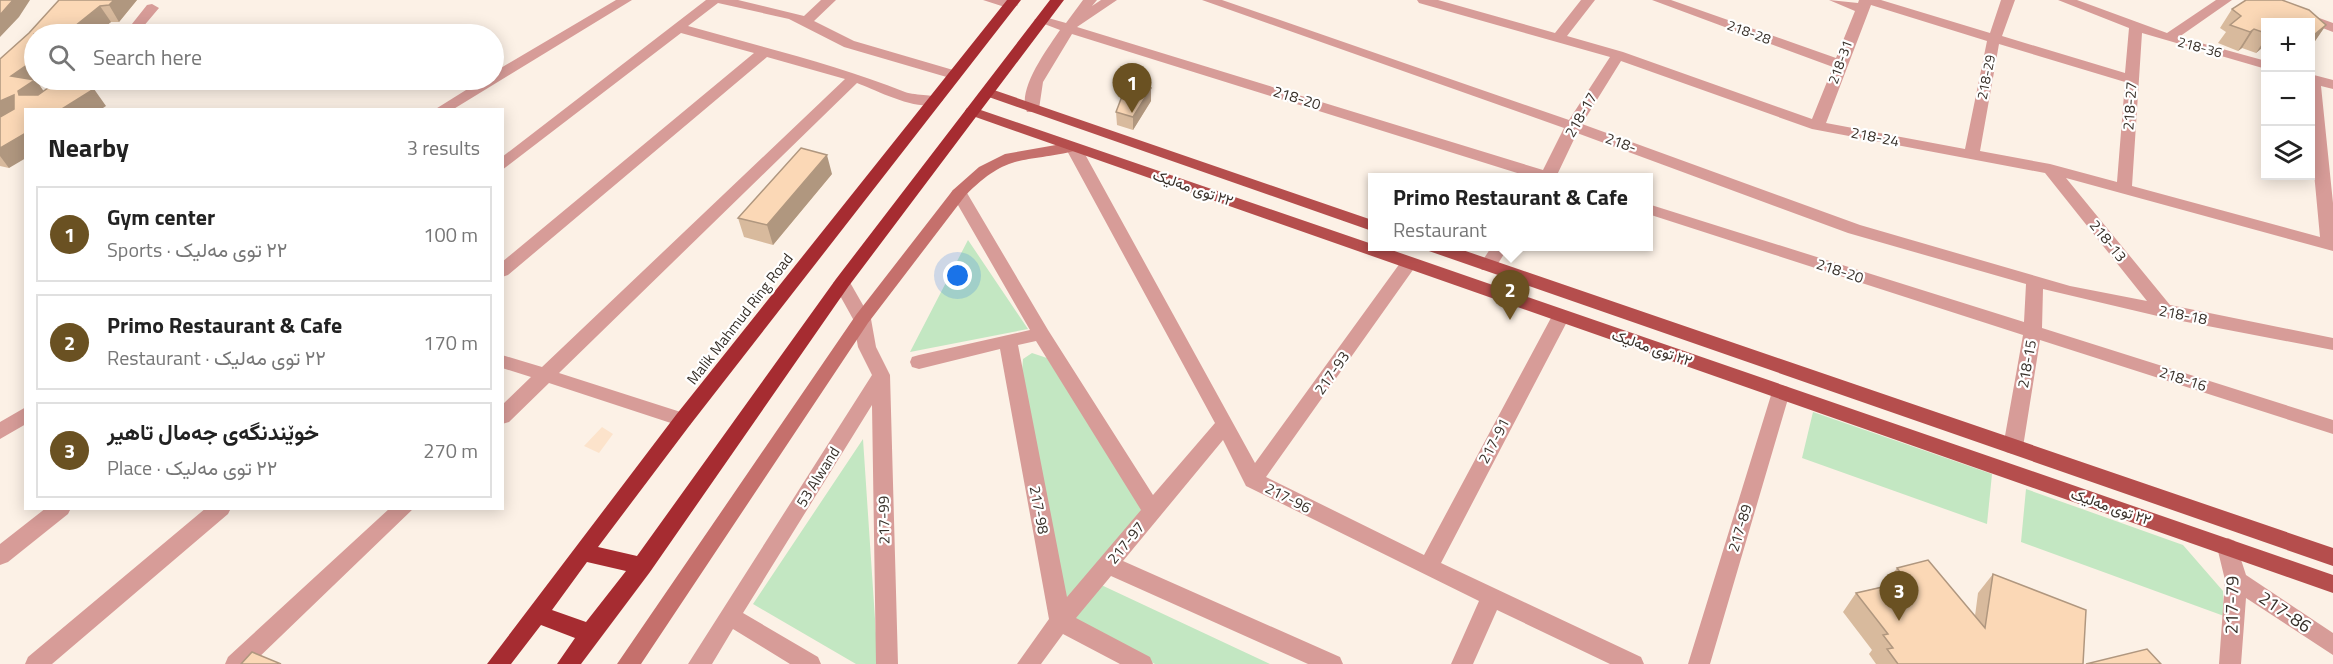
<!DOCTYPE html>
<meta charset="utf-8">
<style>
body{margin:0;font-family:"Titillium Web",Vazirmatn,sans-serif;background:#f2f2f2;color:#222}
.controls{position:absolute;right:18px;top:18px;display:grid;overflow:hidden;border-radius:0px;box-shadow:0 3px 15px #0003}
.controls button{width:54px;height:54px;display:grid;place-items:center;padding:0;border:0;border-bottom:2px solid #e0e0e0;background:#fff;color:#222;font:30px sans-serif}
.you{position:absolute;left:958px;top:276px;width:21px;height:21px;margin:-15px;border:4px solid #fff;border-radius:50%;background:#1a73e8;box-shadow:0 0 0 9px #1a73e833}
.badge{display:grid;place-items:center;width:39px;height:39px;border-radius:50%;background:#6a5122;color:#fff;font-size:20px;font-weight:700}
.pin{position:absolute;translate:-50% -50px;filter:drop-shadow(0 2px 3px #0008)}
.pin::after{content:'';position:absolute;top:32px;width:21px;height:18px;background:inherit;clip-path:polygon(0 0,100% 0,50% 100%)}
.popup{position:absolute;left:1368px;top:173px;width:285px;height:78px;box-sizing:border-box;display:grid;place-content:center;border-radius:0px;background:#fff;filter:drop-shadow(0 2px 4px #0005);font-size:20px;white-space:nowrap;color:#767676}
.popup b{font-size:22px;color:#222}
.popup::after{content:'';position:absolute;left:50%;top:100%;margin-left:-12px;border:12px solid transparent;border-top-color:#fff}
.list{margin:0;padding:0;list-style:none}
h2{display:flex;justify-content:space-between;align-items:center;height:78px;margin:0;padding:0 24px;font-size:26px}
h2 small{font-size:20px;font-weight:400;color:#767676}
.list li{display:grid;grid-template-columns:39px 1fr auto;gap:18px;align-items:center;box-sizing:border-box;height:96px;margin:0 12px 12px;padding:0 12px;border:2px solid #e0e0e0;border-radius:0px}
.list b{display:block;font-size:22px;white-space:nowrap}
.list p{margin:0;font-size:20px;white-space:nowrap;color:#767676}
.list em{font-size:20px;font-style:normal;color:#767676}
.icon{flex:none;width:33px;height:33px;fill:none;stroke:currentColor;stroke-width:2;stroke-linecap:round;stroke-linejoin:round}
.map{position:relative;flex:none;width:2333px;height:664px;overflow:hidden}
.search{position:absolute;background:#fff;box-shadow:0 3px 15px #0003;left:24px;top:24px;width:480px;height:66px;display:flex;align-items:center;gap:15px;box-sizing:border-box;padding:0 21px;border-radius:33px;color:#767676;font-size:22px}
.panel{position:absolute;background:#fff;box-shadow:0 3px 15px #0003;left:24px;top:108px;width:480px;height:402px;border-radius:0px}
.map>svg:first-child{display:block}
</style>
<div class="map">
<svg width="2333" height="664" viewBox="0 0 2333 664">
<rect width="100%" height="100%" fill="#fcf1e6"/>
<!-- built -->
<path fill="#fce3cb" d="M602 427 613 434 599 453 584 446Z"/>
<!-- green -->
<path fill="#c3e7c2" d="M968 240 1028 329 910 352Z
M1032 353 1047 358 1145 509 1065 603 1022 372 1023 359Z
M1813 412 1992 474 1987 524 1802 458Z
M863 439 878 664H856L753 604Z
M2026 489 2183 545 2223 591 2224 616 2021 542Z
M1097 583 1270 664H1155L1070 623Z"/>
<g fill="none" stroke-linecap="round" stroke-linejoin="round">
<!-- street -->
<path fill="#d79c98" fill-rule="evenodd" d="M616 0H632L452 110H434L482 80H494V72Z
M706 0H738L804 16 821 0H836L814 21 854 41 960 72 962 75 955 79 950 78 844 47 789 19 718 3 688 26C761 47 835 64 905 92 916 96 938 94 943 100 927 117 876 90 857 83L559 373 690 415 693 420 690 425 683 427 549 383 509 422 502 424V405L531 377 502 368V355L542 367 845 79 767 57 508 275 502 277V262L754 53 681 33 502 170V157Z
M983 0H1007L1018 5 1011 9Z
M1083 0H1097L1092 6 1101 0H1117L1077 27 1543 170 1564 128 1202 0H1222L1569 120 1610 57 1419 3 1417 0H1438L1555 33 1581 0H1595L1567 36 1623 52 1812 119 1833 67 1652 0H1671L1836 58 1855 11 1829 0 1858 3 1859 0H1881L1990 33 2001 0H2015L2002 36 2125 73 2129 28 2058 0H2077L2167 33 2216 0H2232L2179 37 2266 61V69L2142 33 2132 186 2320 237 2310 130V74L2333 80V89L2321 86 2333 203V251L2066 178 2170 305 2333 338V350L2166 318 2043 289 2042 328 2333 420V434L2040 340 2023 447 2020 452 2013 454 2006 452 2003 447 2023 335 1648 214V204L2024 322 2026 284 1848 233 1577 133 1557 175 1559 178H1533L1072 34 1043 82 1039 109 1037 112H1027C1016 90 1048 48 1060 30L1034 20 1041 16 1066 23ZM1871 5 1987 41 1965 149 1826 123ZM1999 44 2125 82 2117 182 2050 164 1980 151ZM1621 61 1812 129 2045 173 2147 301 2070 286 1860 225 1582 124Z
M2250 0H2269L2333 23V32Z
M152 4 159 8 137 34H124L147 5Z
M74 80H90L49 110H32Z
M1073 142 1081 147 1255 463 1403 259H1415L1417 263 1415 267 1266 477 1424 555 1552 316 1555 312H1567L1570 316 1441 563 1641 657 1644 664H1610L1497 610 1473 664H1451L1479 601 1246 486 1223 440 1123 561 1340 657 1343 664H1308L1111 576 1076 618 1150 657 1153 664H1120L1063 634 1041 664H1017L1049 619 1000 349 919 369 912 367 910 362 912 357 919 355 1030 330 951 193 953 190 959 188 967 193 1048 330 1153 495 1215 423 1065 147ZM1036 341 1141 510 1067 597 1018 345Z
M1492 246H1509L1494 270H1482L1479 266Z
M842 277 848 279 871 319 876 347 890 375 898 664H876L872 405 743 613 818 657 821 664H790L733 629 712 664H688L872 375 858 347 853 319 833 283Z
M1781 385 1788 387 1790 392 1710 664H1688L1772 392 1774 387Z
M26 407V424L0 439V422Z
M46 508H71L68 514 8 562 0 565V544Z
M206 508H231L228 514 52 664H25L28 657Z
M390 508H414L252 664H225L228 657Z
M2228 538 2235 541 2246 575 2333 633V655L2246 598 2241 664H2219L2225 580 2217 547 2221 541Z"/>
<!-- secondary -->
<path fill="#c5706c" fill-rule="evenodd" d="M1073 142 1081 147 1078 150C1024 164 1009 151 965 196L868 323 641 664H617L856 315 953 190 979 167 1005 154Z"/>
<!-- primary -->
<path fill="#b54e4d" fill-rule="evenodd" d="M988 88 1372 220V231L983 95 981 92Z
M972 107 1372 244V246H1380L2333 575V593L967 114 965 111 967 108Z
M1424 246H1451L2333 548V566L1426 250Z"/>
<!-- highway -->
<path fill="#a62c31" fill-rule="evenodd" d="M1007 0H1021L690 425 598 547 637 556 836 279 1050 0H1064L848 287 650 572 581 664H557L575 638 541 625 511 664H487L676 415ZM587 562 626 571 586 622 552 610Z"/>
</g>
<!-- wall -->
<path fill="#d8ba9d" d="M59 0H137L119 22H111L34 80H43L38 83 43 91 106 106 26 110 9 168 0 166V59L29 33Z
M2246 0H2282L2309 10 2326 25 2313 44 2310 46V22H2265V48L2263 47 2256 53 2242 48 2238 51 2218 43 2226 32 2220 28 2232 9Z
M1151 101 1133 130 1117 125 1116 112Z
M832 174 773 245 744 237 738 218Z
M1897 568 1975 616 1978 593 1993 574 2083 664H1876L1869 654 1872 650 1843 612 1856 593 1884 586Z"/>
<!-- shaded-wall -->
<path fill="#b0977f" d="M13 0H30L19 17 0 37V15Z
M114 0H137L119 22 109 5Z
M100 6 111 22 96 34H65Z
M2326 25 2313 44 2310 46V41L2315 34Z
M2254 29 2242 48 2238 51 2250 32Z
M2265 39V44L2263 47 2256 53Z
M34 60V80H43L38 83 47 96 19 95 11 76Z
M1151 88V101L1133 130V117Z
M94 89 106 106 100 110 62 109Z
M14 95 26 110 0 125V101Z
M26 133V158L9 168 0 156V148Z
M827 155 832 174 773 245 767 225Z"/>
<!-- building -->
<path fill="#fbd8b6" stroke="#b0977f" stroke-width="1.5" d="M0 0H13L0 15Z
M59 0H114L109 5 100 6 65 34H34V60L11 76 35 80 18 91 19 95H38L55 83 94 89 62 109 63 110H26V133L0 148V117L14 109V95L0 101V59L29 33Z
M2246 0H2282L2309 10 2326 25 2315 34H2310V22H2265V33L2254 29 2250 32 2230 25 2241 16 2232 9Z
M1127 83 1151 88 1133 117 1116 112Z
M801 148 827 155 767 225 738 218Z
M1928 560 1985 628 1993 574 2086 610 2083 664H1898L1887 649 1893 648 1883 635 1888 634 1856 593 1896 584 1891 578 1903 576 1897 568Z
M2147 649 2161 664H2086Z
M252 652 281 664H241Z"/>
<g text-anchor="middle" stroke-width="4.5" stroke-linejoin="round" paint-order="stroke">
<!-- far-street labels -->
<g font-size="14" fill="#38312a" stroke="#fff">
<text transform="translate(1749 32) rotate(20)" y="5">218-28</text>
<text transform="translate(2200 47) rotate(15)" y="5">218-36</text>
<text transform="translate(1840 62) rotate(-70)" y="5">218-31</text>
<text transform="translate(1986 77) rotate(-79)" y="5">218-29</text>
</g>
<!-- street labels -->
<g font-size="15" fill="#38312a" stroke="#fff">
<text transform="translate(1297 98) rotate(17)" y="5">218-20</text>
<text transform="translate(2130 106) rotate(-86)" y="5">218-27</text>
<text transform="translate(1581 115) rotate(-60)" y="5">218-17</text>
<text transform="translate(1875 137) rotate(11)" y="5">218-24</text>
<text transform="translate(1621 143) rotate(20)" y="5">218-</text>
<text transform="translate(1193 188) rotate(19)" y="5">٢٢ توی مەلیک</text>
<text transform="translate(2108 241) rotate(51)" y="5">218-13</text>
<text transform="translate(1840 271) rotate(18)" y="5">218-20</text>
<text transform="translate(2183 315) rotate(11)" y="5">218-18</text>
<text transform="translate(740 319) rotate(-52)" y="5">Malik Mahmud Ring Road</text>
<text transform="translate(1652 348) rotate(19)" y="5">٢٢ توی مەلیک</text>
<text transform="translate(2027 364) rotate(-80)" y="5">218-15</text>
<text transform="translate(1332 373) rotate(-55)" y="5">217-93</text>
<text transform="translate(2183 379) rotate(18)" y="5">218-16</text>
<text transform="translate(1494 441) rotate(-62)" y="5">217-91</text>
<text transform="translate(818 477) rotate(-58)" y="5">53 Alwand</text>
<text transform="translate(1288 498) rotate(27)" y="5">217-96</text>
<text transform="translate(2111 507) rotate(19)" y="5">٢٢ توی مەلیک</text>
<text transform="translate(1039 510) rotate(79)" y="5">217-98</text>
<text transform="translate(884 520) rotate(-91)" y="5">217-99</text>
<text transform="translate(1740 528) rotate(-73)" y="5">217-89</text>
<text transform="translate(1126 543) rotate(-51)" y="5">217-97</text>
</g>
<!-- near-street labels -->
<g font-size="18" fill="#38312a" stroke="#fff">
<text transform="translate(2232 605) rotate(-89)" y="6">217-79</text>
<text transform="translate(2285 612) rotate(34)" y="6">217-86</text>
</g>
</g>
</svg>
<div class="controls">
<button>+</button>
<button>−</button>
<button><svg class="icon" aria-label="layers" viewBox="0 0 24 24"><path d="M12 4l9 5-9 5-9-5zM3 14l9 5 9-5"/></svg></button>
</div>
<div class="you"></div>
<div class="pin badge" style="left:1132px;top:113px">1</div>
<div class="pin badge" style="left:1510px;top:320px">2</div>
<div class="popup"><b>Primo Restaurant &amp; Cafe</b>Restaurant</div>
<div class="pin badge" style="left:1899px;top:621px">3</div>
<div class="search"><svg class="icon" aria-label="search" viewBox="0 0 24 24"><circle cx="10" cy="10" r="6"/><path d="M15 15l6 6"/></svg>Search here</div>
<section class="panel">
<h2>Nearby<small>3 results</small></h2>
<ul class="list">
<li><span class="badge">1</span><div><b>Gym center</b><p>Sports · ٢٢ توی مەلیک</p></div><em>100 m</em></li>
<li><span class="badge">2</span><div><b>Primo Restaurant &amp; Cafe</b><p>Restaurant · ٢٢ توی مەلیک</p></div><em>170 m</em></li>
<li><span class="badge">3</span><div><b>خوێندنگەی جەمال تاهیر</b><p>Place · ٢٢ توی مەلیک</p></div><em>270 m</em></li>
</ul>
</section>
</div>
